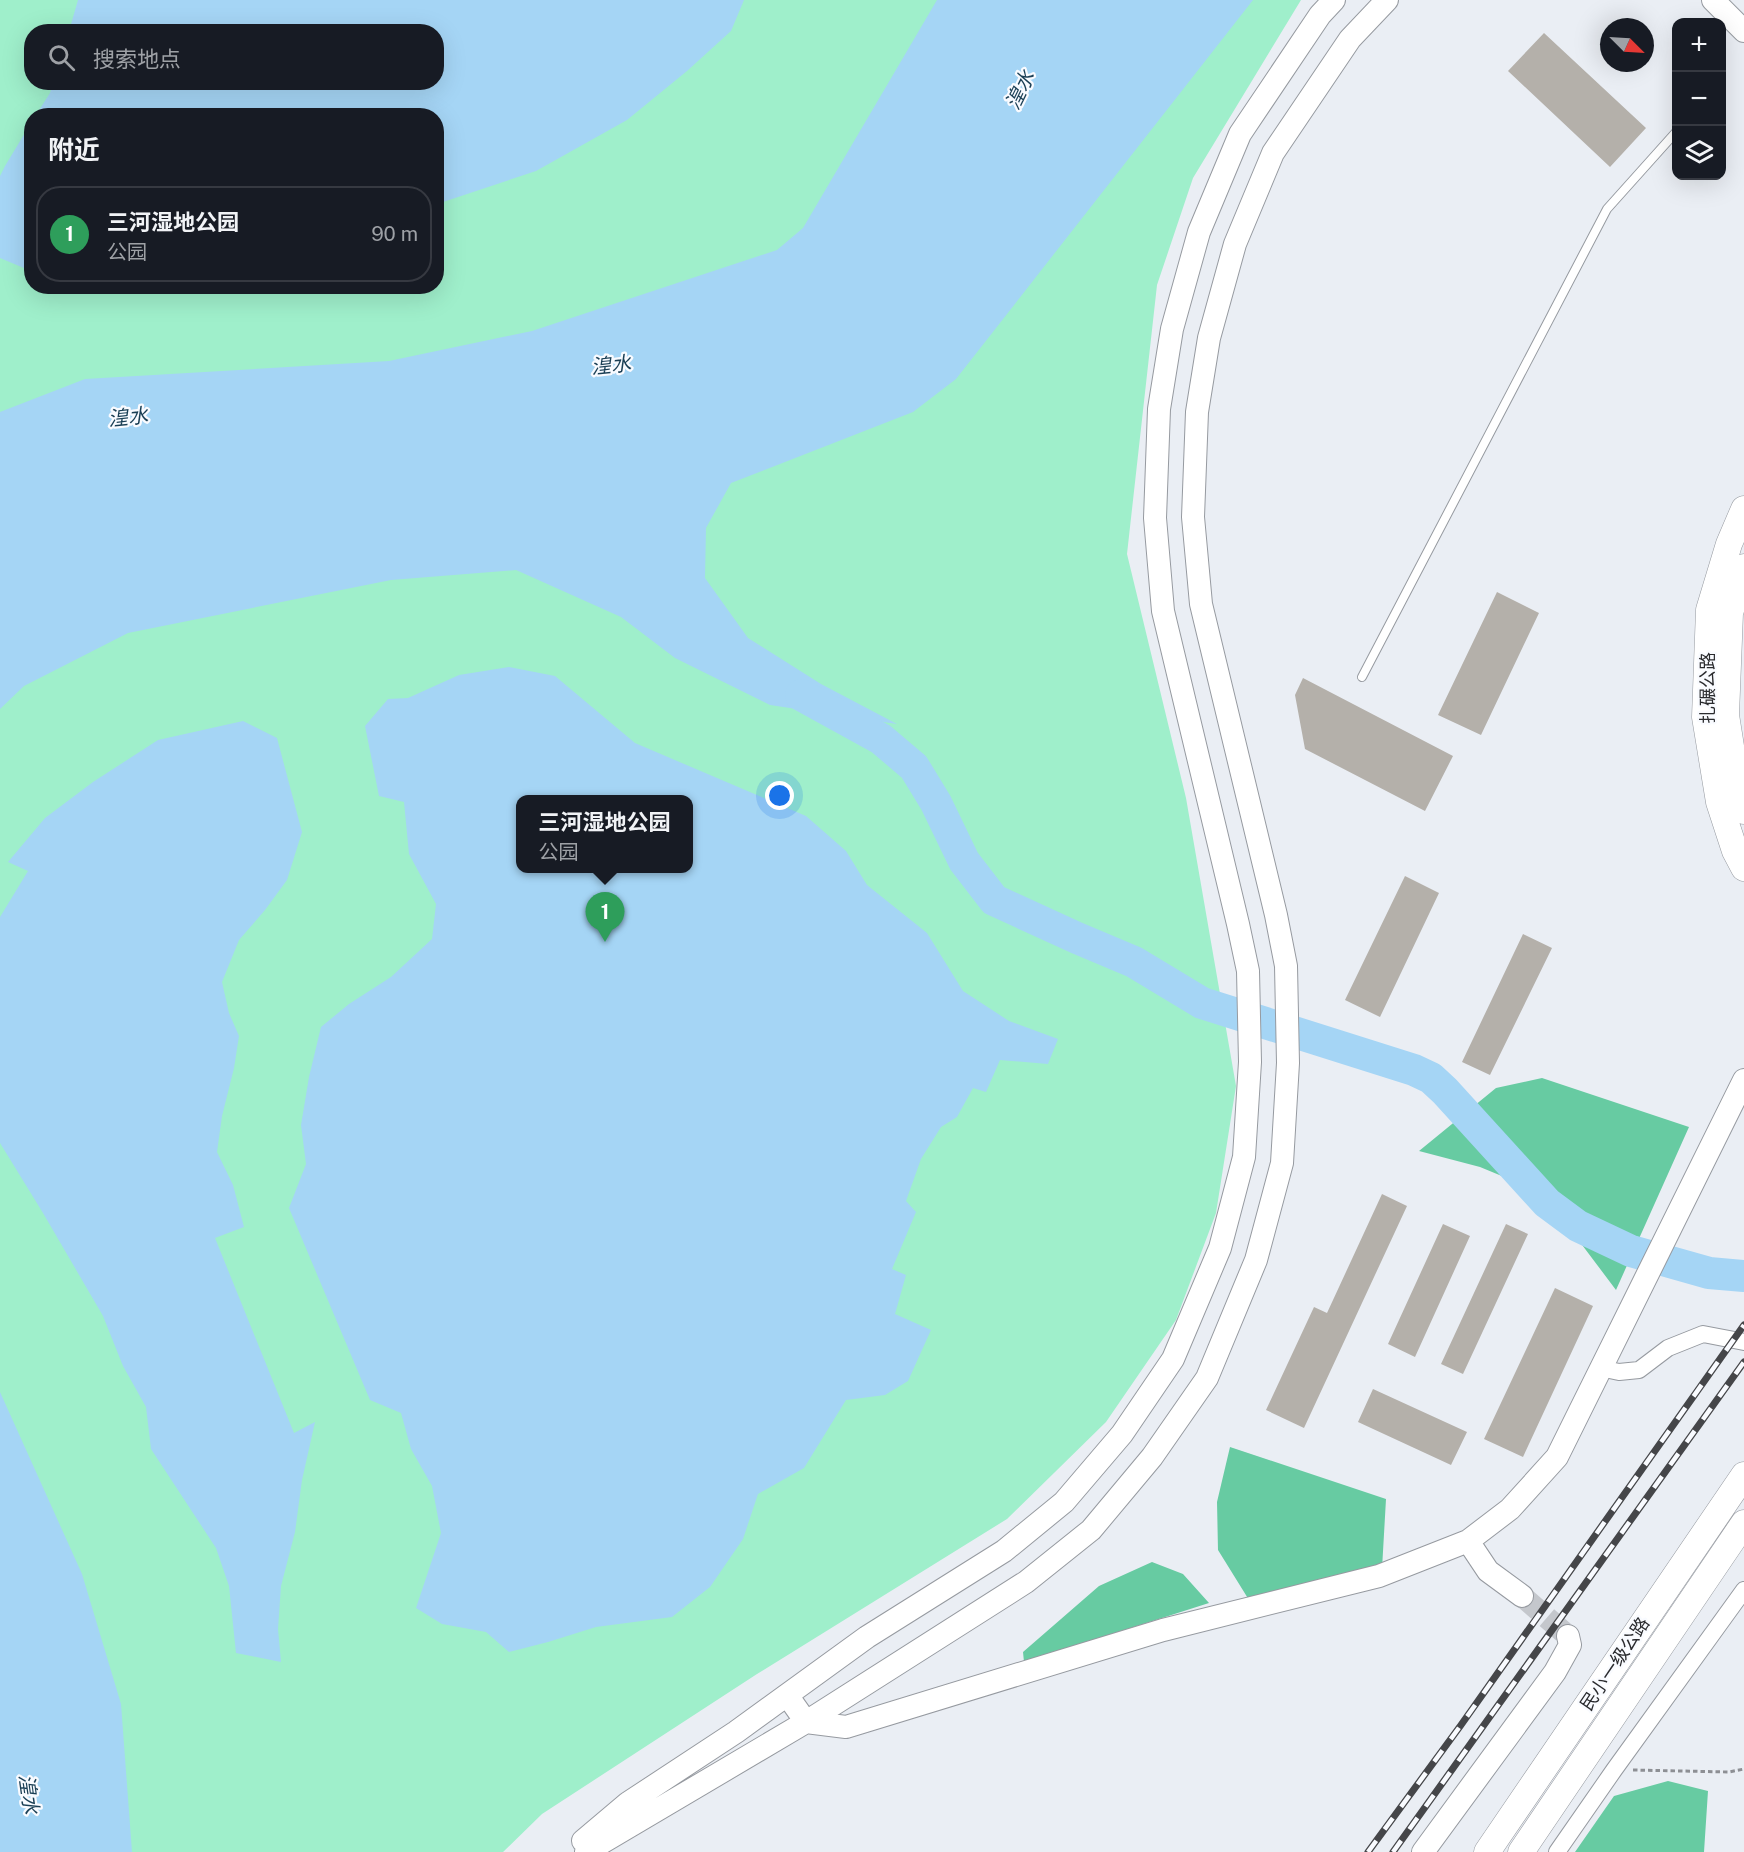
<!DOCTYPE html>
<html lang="zh">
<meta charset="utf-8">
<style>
body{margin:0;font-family:"Public Sans","Noto Sans SC",sans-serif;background:#242831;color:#f1f3f6}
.controls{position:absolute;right:18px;top:18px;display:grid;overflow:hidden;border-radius:12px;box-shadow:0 6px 24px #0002}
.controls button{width:54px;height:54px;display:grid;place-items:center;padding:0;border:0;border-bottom:2px solid #363941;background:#171b24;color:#f1f3f6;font:30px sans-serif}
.compass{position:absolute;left:1600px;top:18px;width:54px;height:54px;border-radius:50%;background:#171b24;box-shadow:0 6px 24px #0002;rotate:114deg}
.you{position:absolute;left:780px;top:796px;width:21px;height:21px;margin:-15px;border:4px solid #fff;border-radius:50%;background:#1a73e8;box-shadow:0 0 0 9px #1a73e833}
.badge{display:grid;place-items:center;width:39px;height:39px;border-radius:50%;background:#248b41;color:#fff;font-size:20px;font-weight:700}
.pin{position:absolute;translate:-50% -50px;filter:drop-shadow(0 2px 3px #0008)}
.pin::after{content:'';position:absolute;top:32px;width:21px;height:18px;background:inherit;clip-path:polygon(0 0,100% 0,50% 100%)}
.popup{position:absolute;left:516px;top:795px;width:177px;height:78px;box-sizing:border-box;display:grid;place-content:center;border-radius:12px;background:#171b24;filter:drop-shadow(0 2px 4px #0005);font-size:20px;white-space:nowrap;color:#9ea1a6}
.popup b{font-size:22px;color:#f1f3f6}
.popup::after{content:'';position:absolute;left:50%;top:100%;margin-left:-12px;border:12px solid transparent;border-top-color:#171b24}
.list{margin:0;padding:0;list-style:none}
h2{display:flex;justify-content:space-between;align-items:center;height:78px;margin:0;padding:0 24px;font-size:26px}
h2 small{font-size:20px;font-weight:400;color:#9ea1a6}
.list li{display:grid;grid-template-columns:39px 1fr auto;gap:18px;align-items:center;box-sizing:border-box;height:96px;margin:0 12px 12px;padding:0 12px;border:2px solid #363941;border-radius:24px}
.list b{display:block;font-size:22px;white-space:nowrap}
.list p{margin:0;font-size:20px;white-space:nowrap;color:#9ea1a6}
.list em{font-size:20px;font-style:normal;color:#9ea1a6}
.icon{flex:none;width:33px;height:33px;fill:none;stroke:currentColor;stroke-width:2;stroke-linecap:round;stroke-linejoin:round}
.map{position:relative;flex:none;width:1744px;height:1852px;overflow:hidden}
.search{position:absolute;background:#171b24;box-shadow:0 6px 24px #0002;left:24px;top:24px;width:420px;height:66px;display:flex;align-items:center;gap:15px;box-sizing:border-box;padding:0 21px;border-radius:24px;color:#9ea1a6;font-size:22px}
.panel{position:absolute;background:#171b24;box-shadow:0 6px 24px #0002;left:24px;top:108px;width:420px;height:186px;border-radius:24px}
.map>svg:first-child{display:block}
</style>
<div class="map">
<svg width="1744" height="1852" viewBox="0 0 1744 1852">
<rect width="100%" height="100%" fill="#eaeef4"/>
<!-- green -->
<path fill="#9fefcb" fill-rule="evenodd" d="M0 0H1301L1193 178 1157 285 1127 554 1186 798 1236 1086 1216 1213 1176 1320 1106 1422 1007 1519 757 1674 542 1814 503 1852H0ZM32 32H436V82H32ZM32 116H436V286H32ZM521 800H689V868H521Z"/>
<!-- forest -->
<path fill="#67cba2" d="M1542 1078 1689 1127 1616 1290 1543 1193 1480 1167 1419 1151 1496 1088Z
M1230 1447 1386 1499 1382 1569 1249 1600 1218 1550 1217 1502Z
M1152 1562 1183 1574 1209 1603 1024 1662 1023 1652 1099 1586Z
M1668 1781 1708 1791 1704 1852H1575L1614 1796Z"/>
<!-- water -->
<path fill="#a5d5f5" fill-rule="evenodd" d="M78 0H744L731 31 687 71 627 120 536 171 437 204 436 116 36 115 50 93 53 83 436 82V32L69 31Z
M937 0H1253L956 379 913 412 731 483 706 528 705 578 748 638 821 684 897 724 770 705 675 658 621 617 516 570 391 580 128 633 24 686 0 709V412L85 379 389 361 532 331 777 250 803 228Z
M31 123V271L0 258V176L5 166Z
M509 667 555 676 635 743 806 816 846 851 867 885 927 933 963 991 1009 1021 1058 1039 1048 1064 1000 1060 986 1092 973 1088 957 1117 941 1127 921 1159 906 1201 916 1212 892 1269 906 1275 895 1314 931 1330 908 1381 885 1395 846 1400 804 1468 758 1494 743 1539 710 1587 672 1617 596 1627 548 1642 509 1652 486 1632 442 1624 416 1608 441 1533 432 1486 411 1449 401 1413 370 1400 289 1208 306 1164 301 1125 309 1077 321 1027 349 1004 391 977 432 939 436 904 409 854 404 802 379 796 365 726 388 699 408 698 459 675ZM521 800H689V868H521Z
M243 721 277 738 302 832 287 880 265 910 239 940 222 982 229 1013 239 1036 234 1068 222 1116 217 1152 233 1185 244 1227 215 1238 294 1433 315 1422 302 1480 295 1532 281 1586 278 1629 281 1662 236 1653 229 1586 216 1548 151 1449 146 1407 123 1366 103 1316 43 1213 0 1143V917L28 871 8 862 45 818 93 782 158 740Z
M0 1392 82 1574 121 1704 132 1852H0Z"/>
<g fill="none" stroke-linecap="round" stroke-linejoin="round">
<!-- river -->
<path stroke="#a5d5f5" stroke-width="32" d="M801 695 881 739 914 767 936 803 964 861 994 900 1077 938 1134 962 1202 1003 1414 1070 1431 1078 1445 1091 1547 1203 1578 1226 1631 1251 1709 1273 1744 1276"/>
</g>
<!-- building -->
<path fill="#b4b0aa" d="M1544 33 1646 128 1610 167 1508 71Z
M1497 592 1539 613 1481 735 1438 715Z
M1303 678 1453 756 1425 811 1305 749 1295 695Z
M1405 876 1439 893 1380 1017 1345 1000Z
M1523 934 1552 948 1490 1075 1462 1062Z
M1382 1194 1407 1206 1304 1428 1266 1410 1314 1307 1327 1313Z
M1443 1224 1470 1236 1415 1357 1388 1344Z
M1506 1224 1528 1234 1463 1374 1441 1364Z
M1555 1288 1593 1306 1523 1457 1484 1439Z
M1373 1389 1467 1432 1451 1465 1358 1422Z"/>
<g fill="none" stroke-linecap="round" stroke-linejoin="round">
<!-- secondary-tunnel -->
<path stroke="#c4c7cc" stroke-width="22" stroke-dasharray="22 11" stroke-linecap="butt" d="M1522 1596 1568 1636"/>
<!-- lane casing -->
<g stroke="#969aa0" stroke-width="10">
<path id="lane" d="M1362 677 1607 209 1676 132"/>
</g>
<!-- street casing -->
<g stroke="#969aa0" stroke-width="18">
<path id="street" d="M1600 1368 1619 1372 1639 1370 1668 1348 1703 1334 1744 1342
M1557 1852 1614 1770 1744 1590"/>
</g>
<!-- secondary casing -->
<g stroke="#969aa0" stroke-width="24">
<path id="secondary" d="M1713 0 1744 31
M1468 1541 1488 1571 1522 1596
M787 1695 806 1722 846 1727 1163 1630 1379 1576 1468 1541 1510 1509 1557 1457 1744 1080
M583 1841 628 1803 736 1732 867 1637 1004 1551 1064 1502 1122 1434 1173 1359 1220 1248 1244 1157 1250 1062 1248 971 1238 924 1163 611 1155 518 1159 409 1172 329 1199 232 1240 134 1320 15 1334 0
M586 1852 806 1722 1026 1582 1091 1530 1152 1457 1207 1378 1256 1260 1282 1163 1288 1063 1286 966 1276 915 1201 604 1193 517 1197 412 1209 338 1235 244 1273 153 1350 39 1387 0
M1423 1852 1555 1672 1570 1645 1568 1636"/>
</g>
<!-- primary casing -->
<g stroke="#969aa0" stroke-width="27">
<path id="primary" d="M1744 509 1729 544 1709 610 1705 717 1719 802 1735 851 1744 868
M1744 567 1730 613 1726 715 1739 797 1744 811
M1487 1852 1744 1475
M1521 1852 1744 1523"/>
</g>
<!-- path -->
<path stroke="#8d8f94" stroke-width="3" stroke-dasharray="4.5 3" stroke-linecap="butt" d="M1633 1770 1729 1772 1744 1769"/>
<!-- lane -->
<use href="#lane" stroke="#fff" stroke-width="8"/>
<!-- street -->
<use href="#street" stroke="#fff" stroke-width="16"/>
<!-- secondary -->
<use href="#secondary" stroke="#fff" stroke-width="22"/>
<!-- primary -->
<use href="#primary" stroke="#fff" stroke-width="26"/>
<!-- rail casing -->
<g stroke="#454649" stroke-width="7">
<path id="rail" d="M1368 1852 1461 1725 1744 1325
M1393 1852 1744 1362"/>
</g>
<!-- rail -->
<use href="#rail" stroke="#f9fbff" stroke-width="4.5" stroke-dasharray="14" stroke-linecap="butt"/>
</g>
<g text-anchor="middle" stroke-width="4.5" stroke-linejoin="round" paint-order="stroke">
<!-- street labels -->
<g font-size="18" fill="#2a2b2e" stroke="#f9fbff">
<text transform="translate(1708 688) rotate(-90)" y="6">扎碾公路</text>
<text transform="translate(1615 1664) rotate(-56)" y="6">民小一级公路</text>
</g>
<!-- water labels -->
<g font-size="20" font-style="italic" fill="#1a3f55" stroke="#f9fbff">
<text transform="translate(1020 90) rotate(-64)" y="7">湟水</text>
<text transform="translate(611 365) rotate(-6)" y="7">湟水</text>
<text transform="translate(128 417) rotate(-6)" y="7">湟水</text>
<text transform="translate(29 1794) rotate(82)" y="7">湟水</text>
</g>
</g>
</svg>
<div class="controls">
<button>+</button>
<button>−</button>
<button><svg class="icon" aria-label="layers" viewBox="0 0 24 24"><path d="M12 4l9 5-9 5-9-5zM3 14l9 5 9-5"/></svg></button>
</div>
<svg class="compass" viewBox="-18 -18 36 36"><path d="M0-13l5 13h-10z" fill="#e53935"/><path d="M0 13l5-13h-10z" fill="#9ea1a6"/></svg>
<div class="you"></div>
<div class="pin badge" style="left:605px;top:942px;background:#2e9e5b">1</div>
<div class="popup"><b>三河湿地公园</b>公园</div>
<div class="search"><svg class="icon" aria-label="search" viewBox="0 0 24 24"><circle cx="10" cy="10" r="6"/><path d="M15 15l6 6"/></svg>搜索地点</div>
<section class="panel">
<h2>附近<small></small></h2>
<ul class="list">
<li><span class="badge" style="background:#2e9e5b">1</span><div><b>三河湿地公园</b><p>公园</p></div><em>90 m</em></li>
</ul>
</section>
</div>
